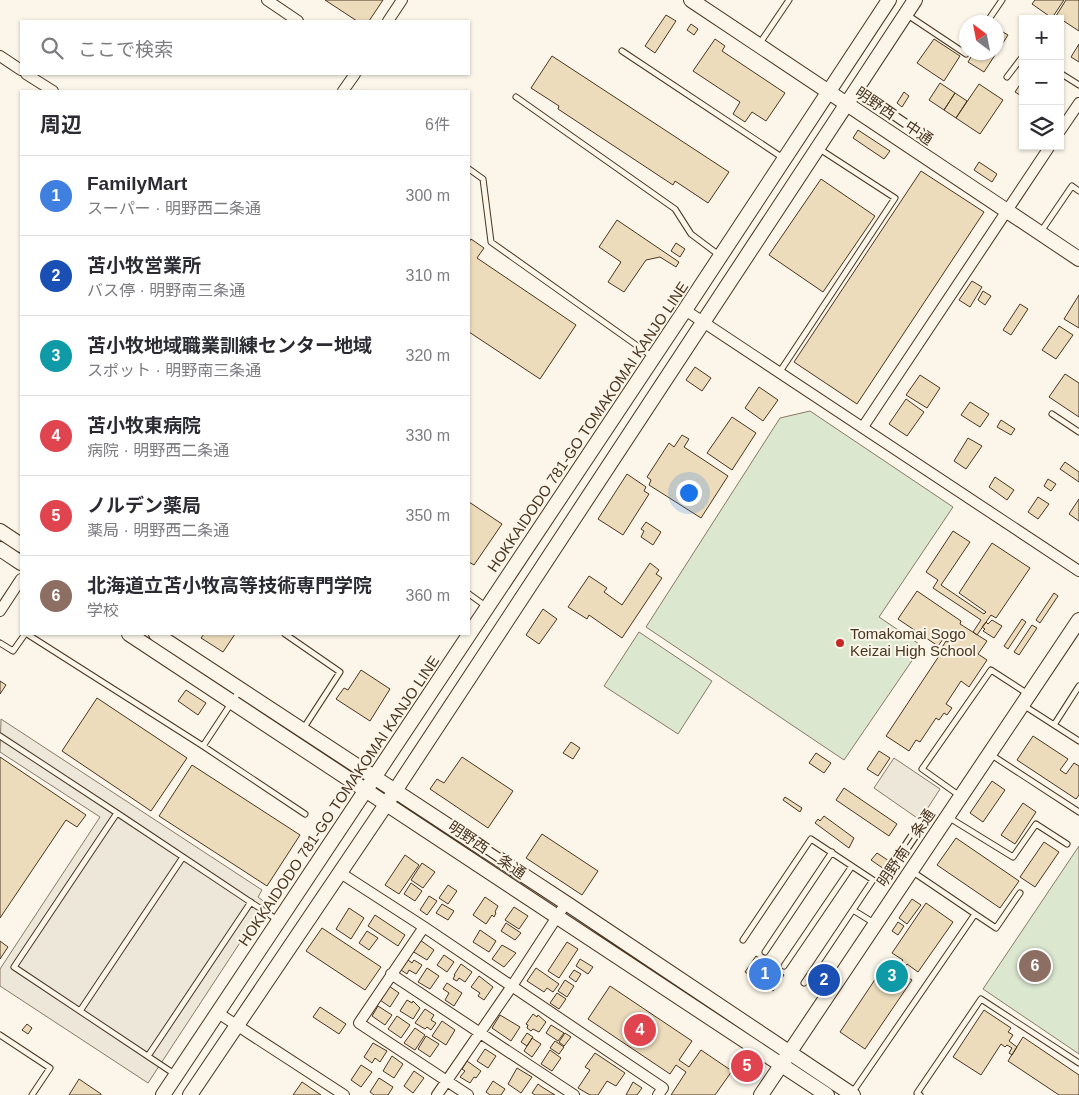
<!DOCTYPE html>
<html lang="ja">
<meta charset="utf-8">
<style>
body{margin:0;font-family:Arial,"Noto Sans JP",sans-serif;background:#f7f7f7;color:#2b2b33}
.controls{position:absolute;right:15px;top:15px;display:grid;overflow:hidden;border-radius:0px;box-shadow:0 1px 4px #0004}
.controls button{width:45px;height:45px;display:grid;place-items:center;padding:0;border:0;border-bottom:1px solid #e1e1e2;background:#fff;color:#2b2b33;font:25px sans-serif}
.compass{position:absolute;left:959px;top:15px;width:45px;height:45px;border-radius:50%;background:#fff;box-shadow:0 1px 4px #0004;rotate:328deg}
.you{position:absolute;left:688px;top:492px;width:18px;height:18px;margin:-12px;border:4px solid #fff;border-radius:50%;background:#1a73e8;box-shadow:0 0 0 8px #1a73e833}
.badge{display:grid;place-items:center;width:32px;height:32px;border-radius:50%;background:#7c3aed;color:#fff;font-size:16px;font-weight:700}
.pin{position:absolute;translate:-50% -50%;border:2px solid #fff;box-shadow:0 1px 5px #0006}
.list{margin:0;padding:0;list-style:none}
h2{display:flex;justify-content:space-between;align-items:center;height:65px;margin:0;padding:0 20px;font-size:21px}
h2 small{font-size:16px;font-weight:400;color:#7c7c81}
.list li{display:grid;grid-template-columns:32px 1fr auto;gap:15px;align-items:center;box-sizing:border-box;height:80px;padding:0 20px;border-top:1px solid #e1e1e2}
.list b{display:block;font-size:19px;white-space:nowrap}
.list p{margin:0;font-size:16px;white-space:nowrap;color:#7c7c81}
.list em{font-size:16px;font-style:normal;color:#7c7c81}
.icon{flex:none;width:28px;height:28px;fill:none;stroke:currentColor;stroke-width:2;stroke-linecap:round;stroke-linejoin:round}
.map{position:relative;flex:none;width:1079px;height:1095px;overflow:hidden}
.search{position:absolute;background:#fff;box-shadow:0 1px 4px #0004;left:20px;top:20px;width:450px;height:55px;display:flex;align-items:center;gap:12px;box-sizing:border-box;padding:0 18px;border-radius:0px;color:#7c7c81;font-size:19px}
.panel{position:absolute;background:#fff;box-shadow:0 1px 4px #0004;left:20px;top:90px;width:450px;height:545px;border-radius:0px}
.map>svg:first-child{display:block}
</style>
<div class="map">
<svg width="1079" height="1095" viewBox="0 0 1079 1095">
<rect width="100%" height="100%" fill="#fbf6e9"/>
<!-- green -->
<path fill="#dce7d0" stroke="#887966" d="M810 411 953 507 879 617 922 646 844 760 646 627 780 418Z
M639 632 712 681 678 734 604 686Z
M1079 846V1054L983 989Z"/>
<!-- parking -->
<path fill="#ede7d9" stroke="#887966" d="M1 719 262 890 258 897 266 903 148 1083 0 986V969L100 817 0 752Z
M894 758 940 789 920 820 874 788Z"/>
<!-- building -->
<path fill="#ecdcbc" stroke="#4a3520" d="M325 0H383L369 21H357Z
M1035 0H1064L1052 18 1032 4Z
M1066 0H1079V31L1056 16Z
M666 15 676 21 655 53 645 46Z
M691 24 698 29 694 35 687 30Z
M996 28 1008 35 984 72 968 62 974 52H996Z
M715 39 725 46 722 51 785 93 766 121 752 112 745 122 733 114 740 102 693 71Z
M934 39 960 56 944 81 917 63Z
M1079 44V62L1071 57Z
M552 56 729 172 708 203 675 181 673 185 558 109 559 106 531 88Z
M1023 80V97L1015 92Z
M940 83 955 93 944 110 929 100Z
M979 84 1003 100 980 134 956 118Z
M904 92 909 96 902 107 897 103Z
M955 93 967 101 956 118 944 110Z
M858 130 890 151 884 159 853 138Z
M979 162 997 174 992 182 974 170Z
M921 171 984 212 857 404 794 362Z
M821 179 875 216 823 292 769 255Z
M617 220 679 262 676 267 660 257 646 260 624 292 608 282 621 262 599 247Z
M471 239 484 248 477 258 576 325 540 379 469 332V242Z
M676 243 685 249 680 257 671 251Z
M972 281 982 287 970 307 959 300Z
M983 291 991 296 985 305 978 300Z
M1079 295V328L1064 319Z
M1020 304 1028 309 1011 335 1003 330Z
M1059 326 1073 335 1056 359 1042 350Z
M695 367 711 378 702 391 686 380Z
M1065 374 1079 383V417L1049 397Z
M920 375 940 388 927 408 906 395Z
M759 387 778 400 763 421 745 408Z
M906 399 924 412 907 436 889 424Z
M970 402 989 414 980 427 961 415Z
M732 417 756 433 732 470 707 453Z
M1001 420 1015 429 1011 435 997 427Z
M682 435 689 439 684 447 728 476 701 518 649 485 651 480 647 477 669 443 674 447Z
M968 438 982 446 966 469 954 461Z
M1065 462 1079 472V482L1060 469Z
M627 474 646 487 644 491 649 494 623 535 598 519Z
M995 477 1014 490 1007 500 989 487Z
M1048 479 1056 484 1051 491 1044 486Z
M1038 497 1049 504 1038 519 1028 512Z
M1079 499V521L1069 514Z
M469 502 502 524 474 565 469 562Z
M646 522 661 532 653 545 641 537 644 531 641 529Z
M953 531 970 542 941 585 984 614 986 612 959 593 992 543 1030 568 996 618 991 615 977 635 973 632 981 620 933 588 938 580 926 572Z
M650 563 659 570 656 574 662 578 622 638 589 615 587 619 568 607 589 576 607 588 604 592 622 605Z
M917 591 961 621 960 624 987 641 978 654 987 660 969 687 961 681 946 704 952 708 947 715 944 713 939 720 936 718 920 742 916 740 909 751 886 736 939 656 937 655 946 641 948 642 951 638 946 635 938 646 898 619Z
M1054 593 1058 596 1040 623 1036 620Z
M543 609 557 619 539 644 526 635Z
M1022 619 1026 622 1008 649 1004 646Z
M992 620 1002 626 994 638 983 631 985 629 982 627 986 622 988 624Z
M1032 625 1037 628 1019 655 1014 652Z
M204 634H235L223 652 201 638Z
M361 670 390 689 370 721 336 699 344 688 348 690Z
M0 681 6 685 0 694Z
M186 690 206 703 198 715 178 701Z
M97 698 187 758 151 811 62 751Z
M1033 736 1068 759 1060 770 1066 774 1074 763 1079 766V795L1076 799 1017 760Z
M571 742 580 748 573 759 563 753Z
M879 751 890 758 878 776 867 769Z
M816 753 831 763 824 773 809 763Z
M0 757 86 815 77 827 66 820 0 918Z
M462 757 513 791 488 828 430 789 437 779 444 783Z
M192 765 300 835 267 886 159 816Z
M992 781 1005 790 983 822 970 813Z
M844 788 897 824 889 836 836 800Z
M785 797 802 808 800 812 783 800Z
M1023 803 1036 812 1015 844 1001 835Z
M824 816 854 838 849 848 815 823 818 819 820 821Z
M542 834 598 871 582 895 526 858Z
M956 838 1019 881 1000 908 937 865Z
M1044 842 1059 852 1035 887 1020 877Z
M877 853 889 861 884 869 871 860Z
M405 855 419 865 399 894 385 885Z
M422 863 435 872 423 888 411 880Z
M411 883 422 891 415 901 404 894Z
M448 885 457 891 448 904 439 898Z
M429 896 437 901 427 915 420 910Z
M485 897 498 906 495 912 496 913 494 917 492 915 486 924 473 915Z
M912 899 921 905 907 924 899 918Z
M926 903 953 922 918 972 907 964 901 973 912 980 865 1049 840 1032 886 963 896 970 903 960 892 953Z
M442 904 454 911 448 920 436 913Z
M514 907 528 916 519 929 505 920Z
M349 908 364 918 351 939 336 929Z
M375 915 405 935 398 946 368 926Z
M898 922 904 926 898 935 892 931Z
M506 923 521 933 515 940 501 931Z
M322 928 381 967 365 990 306 951Z
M480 930 496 941 489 952 473 942Z
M367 931 378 938 369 950 359 943Z
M420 940 434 950 427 960 412 951Z
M0 941 8 947 0 959Z
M567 942 578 949 559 978 548 971Z
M502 945 516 953 504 967 492 959Z
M444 955 454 962 447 972 437 965Z
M756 956 784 975 773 991 745 972Z
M580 959 593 967 588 974 576 966Z
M408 960 412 963 414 960 422 965 416 974 409 970 407 974 401 970Z
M461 964 472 972 465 982 459 978 457 981 453 979 455 975H454Z
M427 968 439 976 430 989 418 982Z
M536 968 559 984 553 992 547 988 544 992 527 981Z
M574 970 581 974 576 982 569 977Z
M479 976 493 987 484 1000 478 996 480 993 471 987Z
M565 980 574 986 567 997 558 991Z
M447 983 462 993 454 1006 445 1000 449 993 443 989Z
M389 986 399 993 390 1007 380 1000Z
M610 986 692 1041 679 1060 689 1067 701 1050 732 1071 715 1095H671L686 1072 676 1065 670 1074 588 1019Z
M557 993 566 999 559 1009 550 1003Z
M407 1000 412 1003 413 1001 420 1008 413 1019 400 1011Z
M378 1006 392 1015 385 1025 372 1016Z
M320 1007 346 1024 339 1034 313 1017Z
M425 1009 434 1015 431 1020 436 1023 431 1030 427 1027 425 1029 415 1023Z
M984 1010 1011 1028 1008 1032 1013 1035 1009 1041 1017 1047 1012 1055 1009 1053 1012 1048 1007 1045 1005 1047 1001 1044 981 1075 953 1057Z
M533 1014 537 1017 538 1015 546 1022 539 1032 533 1029 531 1031 527 1028 528 1025 526 1024Z
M500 1015 520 1027 511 1041 492 1028Z
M397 1016 410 1025 401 1038 388 1029Z
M442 1021 455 1030 446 1045 432 1036Z
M27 1024 32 1028 28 1034 22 1030Z
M551 1025 564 1033 558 1041 546 1033Z
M415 1028 425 1035 415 1050 404 1043Z
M527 1033 533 1037 527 1046 521 1042Z
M565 1033 571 1037 564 1046 559 1042Z
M426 1036 439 1044 430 1057 418 1049Z
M1023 1037 1079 1075V1095H1059L1008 1061Z
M532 1038 541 1044 532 1057 524 1051Z
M555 1041 564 1047 559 1054 550 1048Z
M373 1043 387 1051 380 1062 375 1058 372 1063 364 1057Z
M485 1049 496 1056 488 1068 477 1061Z
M550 1050 561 1058 552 1071 541 1064Z
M595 1053 625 1073 616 1086 607 1081 598 1095H590L578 1088 590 1070 585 1067Z
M392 1056 403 1064 394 1078 383 1071Z
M467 1061 481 1071 476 1078 474 1077 470 1083 460 1077 465 1071 462 1069Z
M745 1062 757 1070 751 1078 740 1070Z
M361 1065 372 1072 361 1087 351 1080Z
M517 1068 532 1077 521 1093 508 1084Z
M414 1071 424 1078 413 1093 404 1086Z
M742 1071 751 1078 747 1083 738 1077Z
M379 1078 393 1087 388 1095H374L370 1092Z
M79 1079 101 1094V1095H69Z
M493 1081 505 1089 501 1095H490L486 1092Z
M302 1082 321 1095H293Z
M633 1082 642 1088 637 1095H626Z
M538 1084 542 1087 555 1095H535L532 1093Z"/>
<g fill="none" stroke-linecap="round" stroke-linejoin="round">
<!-- lane casing -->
<g stroke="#4a3520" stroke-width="7">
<path id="lane" d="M906 14 966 54 967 52
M987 22 1002 0
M760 43 789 0
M622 51 783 158
M1060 73 1079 85
M1007 77 1023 56
M516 97 675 209 691 234 719 255
M469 169 483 179 491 242 653 357
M1040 233 1072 186 1079 191
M779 373 895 198 818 148
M1052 414 1079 432
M469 594 487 607
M27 634 203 746 305 814
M285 634 340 672 303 729
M0 643 13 651 25 634
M1023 705 1079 741
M1054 725 1079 686
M0 736 117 813 14 967 176 1075
M203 746 240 690
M990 754 1079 812
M960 796 922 769 991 670 1028 694
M117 813 279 921
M948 817 1013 857 1036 824 1067 844
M853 910 874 923
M975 914 996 928 1020 893
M743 940 811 839 873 880 804 983
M765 952 832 852
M784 966 852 866
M80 1011 183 857
M0 1035 50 1068 32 1095
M148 1056 251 902
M852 1093 975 914 913 872
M920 1095 917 1093 981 999 1079 1063"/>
</g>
<!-- street casing -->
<g stroke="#4a3520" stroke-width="12">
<path id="street" d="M267 0 298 21
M388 21 402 0
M0 56 21 70
M26 74 53 91
M343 91 355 74
M1060 131 1079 103
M685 310 1079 571
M863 427 1050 146
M0 611 21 579
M339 872 424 927 663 1088 658 1095
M424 927 359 1023 468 1095
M391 974 574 1095
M218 1013 344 1095
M437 1095 512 986 566 903"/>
</g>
<!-- secondary casing -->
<g stroke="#4a3520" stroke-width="16">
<path id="secondary" d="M691 0 1079 259
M0 531 21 545
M0 549 21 563
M129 634 827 1095
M156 634 566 903 853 1095
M163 1095 685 310 889 0
M190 1095 387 803 915 0
M761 1095 1079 620"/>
</g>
<!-- lane -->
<use href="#lane" stroke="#fbf6e9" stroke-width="5"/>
<!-- street -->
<use href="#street" stroke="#fbf6e9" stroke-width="10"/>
<!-- secondary -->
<use href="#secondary" stroke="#fbf6e9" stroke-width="14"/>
</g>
<!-- markers -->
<circle fill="#c62828" stroke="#fbf6e9" stroke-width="2" cx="840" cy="643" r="5"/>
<g text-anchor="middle" stroke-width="4" stroke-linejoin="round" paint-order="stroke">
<!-- street labels -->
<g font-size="15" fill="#4a3520" stroke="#fbf6e9">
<text transform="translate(894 116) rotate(34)" y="5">明野西二中通</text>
<text transform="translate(588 427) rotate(-56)" y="5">HOKKAIDODO 781-GO TOMAKOMAI KANJO LINE</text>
<text transform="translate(339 801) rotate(-56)" y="5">HOKKAIDODO 781-GO TOMAKOMAI KANJO LINE</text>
<text transform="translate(906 848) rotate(-56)" y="5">明野南三条通</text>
<text transform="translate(487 850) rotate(34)" y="5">明野西二条通</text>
</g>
<!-- poi labels -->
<g font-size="15" fill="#4a3520" stroke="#fbf6e9" text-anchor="start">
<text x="850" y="639">Tomakomai Sogo<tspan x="850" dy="17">Keizai High School</tspan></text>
</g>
</g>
</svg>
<div class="controls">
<button>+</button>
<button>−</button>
<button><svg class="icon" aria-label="layers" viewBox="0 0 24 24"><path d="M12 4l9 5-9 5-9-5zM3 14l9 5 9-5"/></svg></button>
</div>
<svg class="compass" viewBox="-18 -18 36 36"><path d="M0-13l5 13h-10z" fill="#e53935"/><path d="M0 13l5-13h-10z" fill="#7c7c81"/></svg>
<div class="you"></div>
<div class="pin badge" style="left:765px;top:974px;background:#3f7fe0">1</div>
<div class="pin badge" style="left:824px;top:980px;background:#1a4fb4">2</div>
<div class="pin badge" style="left:892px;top:976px;background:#0f9aa8">3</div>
<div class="pin badge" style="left:640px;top:1030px;background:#e0444e">4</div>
<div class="pin badge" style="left:747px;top:1066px;background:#e0444e">5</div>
<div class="pin badge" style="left:1035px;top:966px;background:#8d6e63">6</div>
<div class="search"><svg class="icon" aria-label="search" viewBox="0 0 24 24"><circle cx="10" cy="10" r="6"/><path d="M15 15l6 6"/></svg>ここで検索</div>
<section class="panel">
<h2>周辺<small>6件</small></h2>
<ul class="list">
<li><span class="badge" style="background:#3f7fe0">1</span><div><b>FamilyMart</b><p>スーパー · 明野西二条通</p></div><em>300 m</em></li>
<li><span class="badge" style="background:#1a4fb4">2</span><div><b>苫小牧営業所</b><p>バス停 · 明野南三条通</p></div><em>310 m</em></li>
<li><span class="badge" style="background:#0f9aa8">3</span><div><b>苫小牧地域職業訓練センター地域</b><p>スポット · 明野南三条通</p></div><em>320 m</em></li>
<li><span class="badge" style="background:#e0444e">4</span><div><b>苫小牧東病院</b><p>病院 · 明野西二条通</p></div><em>330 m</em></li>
<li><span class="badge" style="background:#e0444e">5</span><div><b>ノルデン薬局</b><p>薬局 · 明野西二条通</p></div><em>350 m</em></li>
<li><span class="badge" style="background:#8d6e63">6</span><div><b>北海道立苫小牧高等技術専門学院</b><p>学校</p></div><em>360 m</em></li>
</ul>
</section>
</div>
